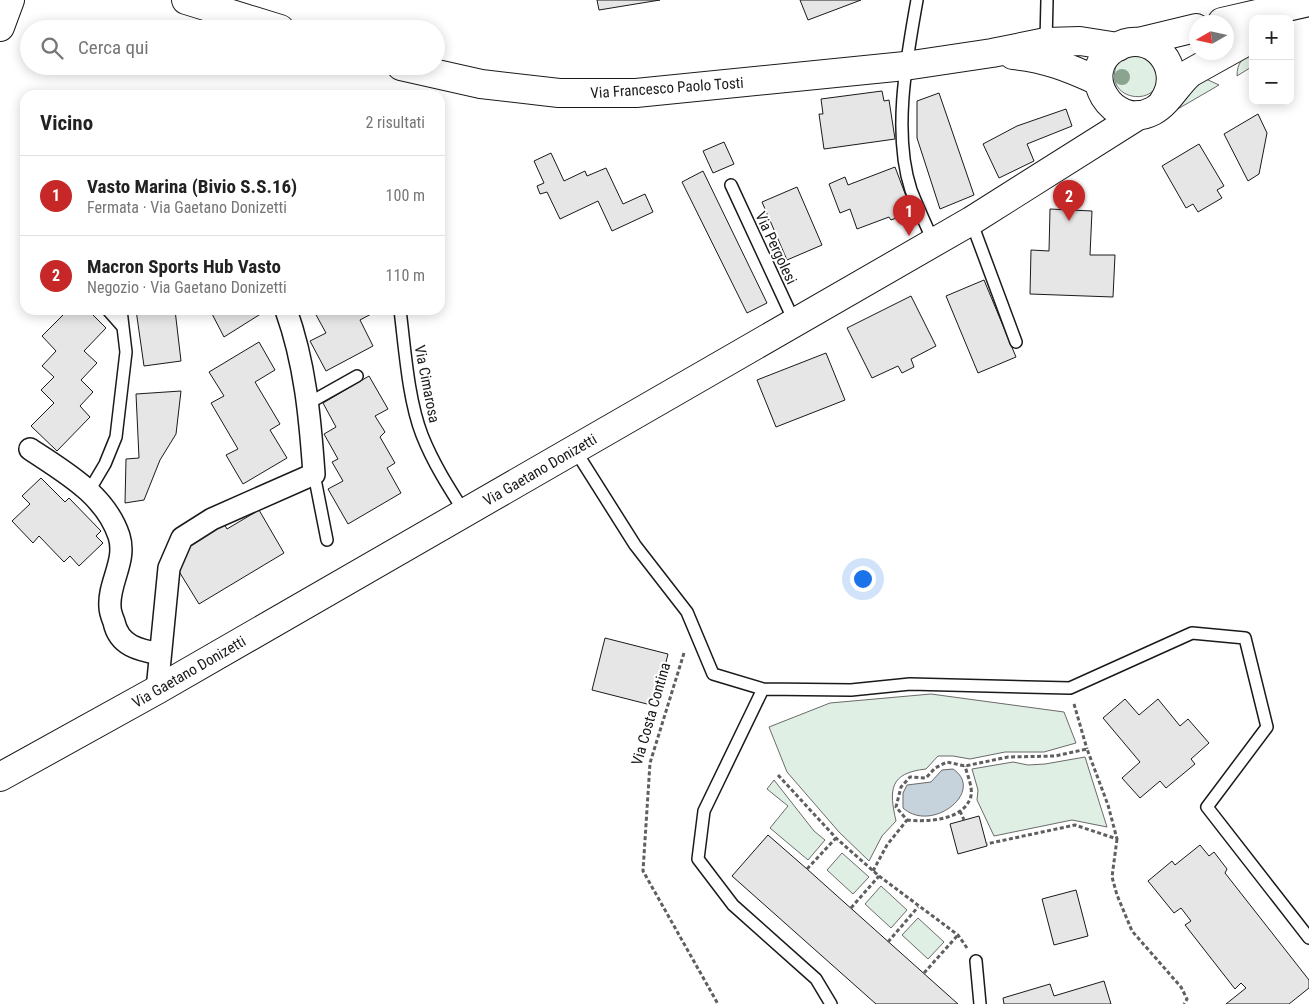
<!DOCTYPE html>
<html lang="it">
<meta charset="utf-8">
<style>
body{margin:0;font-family:"Roboto Condensed",sans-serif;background:#f2f2f2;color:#222}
.controls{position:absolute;right:15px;top:15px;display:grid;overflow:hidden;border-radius:10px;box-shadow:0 2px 12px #0003}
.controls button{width:45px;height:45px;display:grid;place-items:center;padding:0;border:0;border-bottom:1px solid #e0e0e0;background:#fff;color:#222;font:25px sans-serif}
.compass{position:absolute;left:1189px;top:15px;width:45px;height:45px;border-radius:50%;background:#fff;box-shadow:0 2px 12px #0003;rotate:261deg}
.you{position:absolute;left:862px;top:578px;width:18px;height:18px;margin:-12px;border:4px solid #fff;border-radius:50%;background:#1a73e8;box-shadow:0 0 0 8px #1a73e833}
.badge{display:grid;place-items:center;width:32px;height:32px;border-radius:50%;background:#c62828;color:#fff;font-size:16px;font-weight:700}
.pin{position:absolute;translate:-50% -41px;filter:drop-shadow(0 1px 2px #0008)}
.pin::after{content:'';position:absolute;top:26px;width:18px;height:15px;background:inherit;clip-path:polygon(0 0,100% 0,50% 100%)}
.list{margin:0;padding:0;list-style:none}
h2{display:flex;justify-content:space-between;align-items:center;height:65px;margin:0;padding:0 20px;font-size:21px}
h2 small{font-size:16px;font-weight:400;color:#767676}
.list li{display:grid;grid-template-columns:32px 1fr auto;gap:15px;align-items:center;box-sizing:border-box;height:80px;padding:0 20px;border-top:1px solid #e0e0e0}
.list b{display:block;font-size:19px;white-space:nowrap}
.list p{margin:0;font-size:16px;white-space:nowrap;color:#767676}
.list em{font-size:16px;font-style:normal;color:#767676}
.icon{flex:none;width:28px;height:28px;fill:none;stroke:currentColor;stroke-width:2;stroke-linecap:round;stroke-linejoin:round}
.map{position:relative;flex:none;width:1309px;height:1004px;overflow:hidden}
.search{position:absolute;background:#fff;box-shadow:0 2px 12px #0003;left:20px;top:20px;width:425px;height:55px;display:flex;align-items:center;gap:12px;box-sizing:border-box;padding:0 18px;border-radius:28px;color:#767676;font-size:19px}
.panel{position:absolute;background:#fff;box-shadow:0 2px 12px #0003;left:20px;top:90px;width:425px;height:225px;border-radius:15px}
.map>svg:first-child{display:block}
</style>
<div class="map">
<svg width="1309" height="1004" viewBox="0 0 1309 1004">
<rect width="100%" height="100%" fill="#fff"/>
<!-- green -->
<path fill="#e0efe3" stroke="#6a6a6a" d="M1135 52 1154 60C1155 66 1158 74 1158 80 1156 107 1102 101 1117 63Z
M1253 53V66L1237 76C1237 63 1242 58 1253 53Z
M1206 79 1219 85 1176 110 1191 84Z
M931 694 1064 712 1076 743 1044 752H1005L970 759 953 756H938L926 769C889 773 889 790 896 821L882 836 869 861 839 832 787 772 769 727 830 703Z
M1085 757 1107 827 1072 820 994 836 977 800 978 790 972 769 1013 762 1028 765 1045 764Z
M774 780 814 831 825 840 808 860 770 828 788 806 767 789Z
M842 853 869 877 853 894 827 870Z
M881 886 907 910 891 928 865 904Z
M918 918 944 942 928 959 902 935Z"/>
<!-- water -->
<path fill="#c6d2dc" stroke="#6a6a6a" d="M953 769C986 791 932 834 903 808V793L907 785 931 782 942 770Z"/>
<!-- building -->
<path fill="#e6e6e6" stroke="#1a1a1a" d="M597 0H660L599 10Z
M800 0H861L808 20Z
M882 91 884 101 889 100 895 139 824 149 819 114H823L821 99Z
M939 93 974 195 940 209 917 138V101Z
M1066 109 1072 126 1027 144 1034 161 999 178 983 144 1017 126Z
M1258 114 1267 133 1259 174 1248 181 1224 134Z
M724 142 734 164 713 173 703 151Z
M1199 144 1224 186 1217 190 1222 198 1198 212 1193 204 1186 208 1162 166Z
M551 153 564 181 585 171 587 176 606 168 623 204 645 194 653 212 612 231 598 201 560 219 547 192 540 194 537 186 544 183 534 161Z
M895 167 912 212 891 220 889 217 857 229 850 209 840 213 829 184 845 177 848 185Z
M703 171 767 303 747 313 682 182Z
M797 187 822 245 787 260 762 202Z
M1050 209 1092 211 1090 255H1115L1113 297 1030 294 1031 250 1049 251Z
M984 280 1016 357 978 373 946 296Z
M911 296 936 346 911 359 914 367 902 373 898 366 872 378 847 328Z
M68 310H88L106 328 84 351 97 363 81 380 93 392 80 406 90 417 57 451 31 426 54 403 41 390 54 377 42 366 56 351 42 336Z
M136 310H175L181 361 144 366Z
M210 310H267L224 337Z
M321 310H371L373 313 360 320 373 346 326 371 310 341 326 333 315 313Z
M259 342 275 370 255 382 280 424 270 430 287 458 243 484 226 455 238 449 211 403 224 396 209 372Z
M826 353 845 400 776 427 757 380Z
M369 376 388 409 375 416 385 432 380 437 395 463 387 468 401 493 348 524 328 489 343 481 332 462 338 459 324 434 336 427 323 403Z
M181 391 176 434 160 460 144 500 125 503 126 459 139 458 136 394Z
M41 478 65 502 69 498 101 531 96 536 103 543 79 566 70 556 64 562 39 536 33 543 12 521 30 504 22 496Z
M259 510 284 553 199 604 172 560 181 545 222 520 227 529Z
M605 638 668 654 655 706 592 690Z
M1125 699 1139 715 1158 699 1180 726 1188 719 1209 743 1191 759 1195 764 1166 788 1160 781 1140 798 1122 778 1140 762 1103 718Z
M979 816 987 846 958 854 950 824Z
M768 835 807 869 958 1004H876L732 876Z
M1200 845 1209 856 1214 852 1227 869 1225 873 1309 980V988L1289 1004H1226L1246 988 1241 983 1235 989 1185 925 1191 921 1181 908 1174 913 1148 881 1172 861 1175 865Z
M1076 890 1088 936 1054 945 1042 899Z
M1104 981 1111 1004H1004L1003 998 1050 984 1054 996Z"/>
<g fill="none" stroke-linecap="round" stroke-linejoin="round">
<!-- lane casing -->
<g stroke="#1a1a1a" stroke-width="14">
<path id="lane" d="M917 0C907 57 892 133 911 190 918 208 926 225 934 243
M1046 42 1047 0
M731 185 795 323
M971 221 1016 342
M108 310 123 327
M400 310C405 349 408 399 422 435 433 463 449 488 465 513
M309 403 357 376
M575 450 635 545 687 612 713 674 763 689 851 690 910 684 1070 688 1192 633 1245 638 1267 727 1207 807 1309 938
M314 474 327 540
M89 491 105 464 116 437 126 352 121 310
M763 689 704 811 698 859 733 905 816 979 831 1004
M976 961 980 1004"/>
</g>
<!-- street casing -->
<g stroke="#1a1a1a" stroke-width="24">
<path id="street" d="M30 449C64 472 105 494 119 536 127 561 108 583 110 607 110 612 112 617 114 622 119 646 139 650 160 654
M157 690 169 568 182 538 212 519 314 474C310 417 305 363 286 310"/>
</g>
<!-- secondary casing -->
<g stroke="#1a1a1a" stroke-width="30">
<path id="secondary" d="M0 777 157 690 971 221 1139 115"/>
</g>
<!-- primary casing -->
<g stroke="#1a1a1a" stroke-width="30">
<path id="primary" d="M186 0 280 29
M1222 22 1309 2
M0 27 10 0
M1138 42 1196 28
M1013 55C1045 58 1070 68 1098 81
M401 66 481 84 559 93H636L905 66 992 53 1046 42 1080 41 1118 47
M1163 102C1187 68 1151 26 1115 48 1076 72 1113 132 1153 111 1168 103 1177 84 1190 73L1253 38"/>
</g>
<!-- path -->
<path stroke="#5f5f5f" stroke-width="3" stroke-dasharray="4 2.5" stroke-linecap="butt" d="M684 653 650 763 643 871 718 1004
M1074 704 1087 749
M778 775 836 838 879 876 958 935 967 948
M960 811 964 820
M907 820C927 822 964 821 971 796 973 788 967 774 965 766
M1117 839 1112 877 1117 895 1132 931 1181 987 1187 999 1184 1004
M807 869 836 838
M873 871 887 845 907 820 896 807 901 787 910 777 926 778 935 768 947 762 965 766 1008 757 1055 756 1087 749 1108 805 1117 839 1075 825 986 844
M851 908 879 876
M888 942 918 907
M924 973 958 935"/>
<!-- lane -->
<use href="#lane" stroke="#fff" stroke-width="11"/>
<!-- street -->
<use href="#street" stroke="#fff" stroke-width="21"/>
<!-- secondary -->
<use href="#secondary" stroke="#fff" stroke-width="28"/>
<!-- primary -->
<use href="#primary" stroke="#fff" stroke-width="28"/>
</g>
<!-- trees -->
<circle fill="#8aa48f" cx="1122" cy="77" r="8"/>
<g text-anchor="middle" stroke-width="4" stroke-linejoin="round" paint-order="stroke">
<!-- street labels -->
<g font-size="15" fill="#1a1a1a" stroke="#fff">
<text transform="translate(667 88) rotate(-4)" y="5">Via Francesco Paolo Tosti</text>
<text transform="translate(776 248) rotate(65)" y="5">Via Pergolesi</text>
<text transform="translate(427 384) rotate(79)" y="5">Via Cimarosa</text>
<text transform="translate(540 470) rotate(-30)" y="5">Via Gaetano Donizetti</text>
<text transform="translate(189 672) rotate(-30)" y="5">Via Gaetano Donizetti</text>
<text transform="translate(651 714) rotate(-74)" y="5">Via Costa Contina</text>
</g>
</g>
</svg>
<div class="controls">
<button>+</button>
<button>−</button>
</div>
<svg class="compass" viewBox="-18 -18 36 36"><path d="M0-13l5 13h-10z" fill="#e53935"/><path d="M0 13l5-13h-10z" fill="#767676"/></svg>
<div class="you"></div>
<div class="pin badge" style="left:909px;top:236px">1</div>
<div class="pin badge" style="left:1069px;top:221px">2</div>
<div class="search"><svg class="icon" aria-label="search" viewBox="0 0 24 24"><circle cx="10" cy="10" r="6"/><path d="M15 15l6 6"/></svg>Cerca qui</div>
<section class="panel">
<h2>Vicino<small>2 risultati</small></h2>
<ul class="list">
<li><span class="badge">1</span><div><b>Vasto Marina (Bivio S.S.16)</b><p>Fermata · Via Gaetano Donizetti</p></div><em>100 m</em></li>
<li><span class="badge">2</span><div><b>Macron Sports Hub Vasto</b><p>Negozio · Via Gaetano Donizetti</p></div><em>110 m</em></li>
</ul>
</section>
</div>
